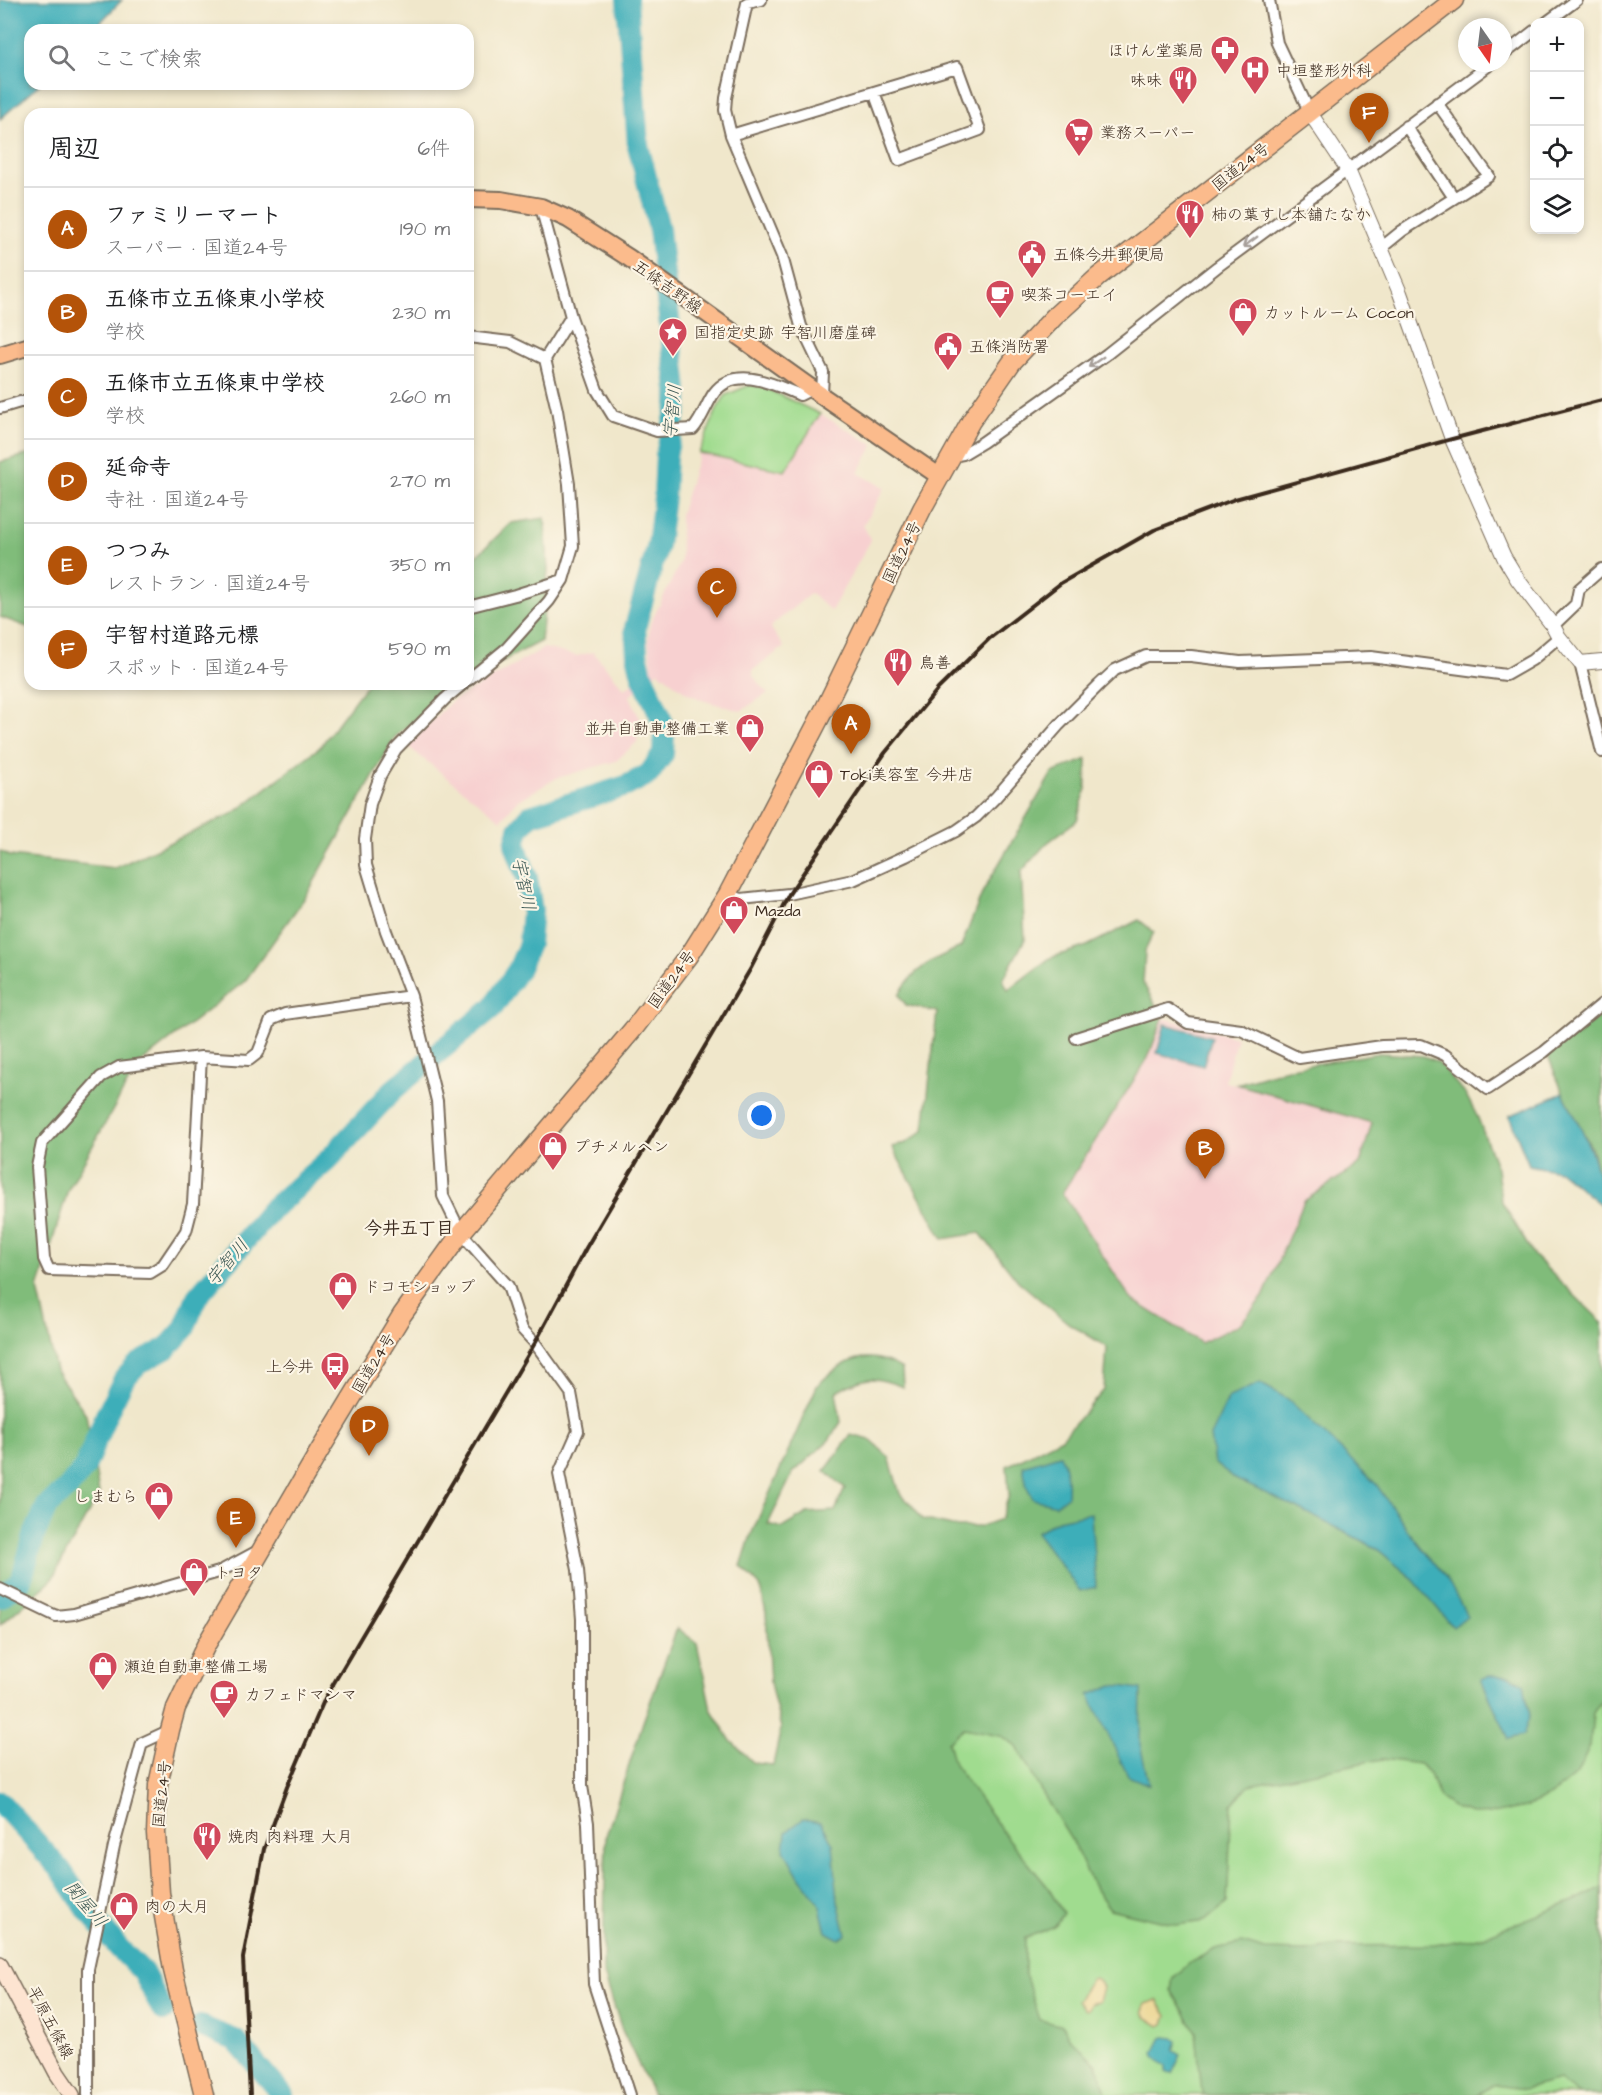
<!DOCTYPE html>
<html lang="ja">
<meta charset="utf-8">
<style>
body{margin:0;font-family:"Architects Daughter","Klee One",sans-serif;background:#f6f6f6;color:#202124}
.controls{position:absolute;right:18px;top:18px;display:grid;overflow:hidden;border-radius:12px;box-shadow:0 3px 9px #0003}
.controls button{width:54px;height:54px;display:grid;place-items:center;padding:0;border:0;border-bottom:2px solid #e0e0e0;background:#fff;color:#202124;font:30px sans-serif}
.compass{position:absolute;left:1458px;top:18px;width:54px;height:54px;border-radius:50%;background:#fff;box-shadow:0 3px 9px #0003;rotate:166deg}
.you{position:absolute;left:762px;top:1116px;width:21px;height:21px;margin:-15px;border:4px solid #fff;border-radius:50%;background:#1a73e8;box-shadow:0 0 0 9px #1a73e833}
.badge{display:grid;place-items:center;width:39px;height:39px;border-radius:50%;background:#b45309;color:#fff;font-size:20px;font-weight:700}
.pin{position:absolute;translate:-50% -50px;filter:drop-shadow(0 2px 3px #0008)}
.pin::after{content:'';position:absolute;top:32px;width:21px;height:18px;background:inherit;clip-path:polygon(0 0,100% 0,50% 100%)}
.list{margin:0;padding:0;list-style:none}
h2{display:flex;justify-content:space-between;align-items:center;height:78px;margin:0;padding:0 24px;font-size:26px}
h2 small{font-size:20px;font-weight:400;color:#757577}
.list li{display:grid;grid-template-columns:39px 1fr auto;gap:18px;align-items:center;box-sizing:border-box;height:84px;padding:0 24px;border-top:2px solid #e0e0e0}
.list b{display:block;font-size:22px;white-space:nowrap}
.list p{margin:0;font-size:20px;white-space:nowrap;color:#757577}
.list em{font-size:20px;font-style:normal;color:#757577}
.icon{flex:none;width:33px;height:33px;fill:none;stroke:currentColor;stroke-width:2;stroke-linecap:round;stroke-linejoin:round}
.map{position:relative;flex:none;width:1602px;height:2095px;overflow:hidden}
.search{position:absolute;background:#fff;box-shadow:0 3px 9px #0003;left:24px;top:24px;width:450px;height:66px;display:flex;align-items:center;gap:15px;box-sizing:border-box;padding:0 21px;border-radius:18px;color:#757577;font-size:22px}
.panel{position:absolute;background:#fff;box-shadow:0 3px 9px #0003;left:24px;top:108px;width:450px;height:582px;border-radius:18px}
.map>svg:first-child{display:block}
</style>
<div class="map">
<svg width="1602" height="2095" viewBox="0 0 1602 2095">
<rect width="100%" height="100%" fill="#fcf5e5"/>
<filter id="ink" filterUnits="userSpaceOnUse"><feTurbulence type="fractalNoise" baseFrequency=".0167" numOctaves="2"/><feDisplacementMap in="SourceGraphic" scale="12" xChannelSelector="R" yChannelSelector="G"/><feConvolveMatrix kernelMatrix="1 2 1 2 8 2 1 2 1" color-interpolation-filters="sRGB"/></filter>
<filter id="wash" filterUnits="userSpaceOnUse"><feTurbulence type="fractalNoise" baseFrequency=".008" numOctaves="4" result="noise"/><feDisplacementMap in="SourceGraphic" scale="24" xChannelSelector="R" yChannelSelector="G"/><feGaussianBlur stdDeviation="1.35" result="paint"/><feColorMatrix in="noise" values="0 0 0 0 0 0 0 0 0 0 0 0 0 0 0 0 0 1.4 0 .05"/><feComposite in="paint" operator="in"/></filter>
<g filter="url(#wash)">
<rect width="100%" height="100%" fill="#f0e7cb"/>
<!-- built -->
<path fill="#f7d0d0" d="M820 414 874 445 858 473 885 488 863 525 871 540 831 611 811 593 770 627 784 647 753 670V676L768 693 741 711 705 701 687 693 658 671 630 696 640 719 637 742 616 761 557 778 517 801 501 820 406 745 452 701 544 648 577 656 593 652 625 689 652 666 648 641 650 624 681 561 680 515 699 453 785 471Z
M1163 1018 1237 1037 1225 1082 1372 1122 1360 1164 1304 1201 1263 1297 1240 1324 1201 1343 1131 1299 1062 1193 1148 1058Z"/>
<!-- green -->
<path fill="#a0dc8f" stroke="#6e8356" stroke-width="1.5" d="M750 385 763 387 820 414 785 471 699 453 718 407 726 395Z
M1602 1674V2095H1041L938 1740 957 1716 1218 1786Z"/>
<!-- forest -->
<path fill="#80bc7a" stroke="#5e734c" stroke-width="1.5" d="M30 454V628L0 617V462Z
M545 518 548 570 541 641 468 679V564L511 523Z
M367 684H459L449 689 395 737 306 896 245 981 138 1065 68 1190 38 1289 56 1371 86 1414 99 1493 51 1581 0 1625V851L10 856 115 868 234 813 320 747Z
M1087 759 1086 789 1077 820 1046 844 1021 872 1025 939 1003 980 1008 990 1050 958 1087 946 1139 920 1154 932 1145 951 1143 983 1163 1018 1148 1058 1062 1193 1131 1299 1201 1343 1240 1324 1263 1297 1304 1201 1360 1164 1372 1123 1236 1084 1291 1068 1379 1053 1424 1056 1438 1062 1466 1095 1478 1118 1497 1169 1501 1200 1534 1256 1602 1322V1700L1593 1713 1590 1746 1577 1774 1551 1795 1525 1807 1498 1813 1473 1814 1456 1809 1440 1798 1430 1776 1420 1764 1382 1759 1249 1785 1232 1804 1227 1903 1205 1921 1177 1925 1110 1909 1094 1887 1072 1841 1038 1786 1017 1746 1000 1735 964 1728 948 1742 954 1764 1007 1837 1047 1886 1063 1913 1055 1926 1025 1938V1974L1040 2020 1063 2026 1070 2039 1097 2064 1107 2095H653L622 2030 603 1971 606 1836 643 1722 677 1628 697 1643 711 1709 731 1741 754 1763 773 1765 781 1728 770 1683 766 1613 760 1586 741 1566 751 1535 817 1386C842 1360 868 1347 902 1369L903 1387C873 1375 865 1376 836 1392L841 1422 829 1440 793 1473 768 1524 782 1528 807 1513 835 1511 845 1488 825 1471 851 1435 870 1440 889 1457 900 1494 911 1504 922 1519 956 1527H979L1001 1519 1009 1495 1007 1466 1062 1438 1104 1390 1107 1347 1068 1323 1018 1281 980 1233 943 1239 892 1147 906 1143 924 1130 937 1012 906 1005 899 995C912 969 935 958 961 947L983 891 1052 773Z
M1602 1014V1183H1601L1591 1147 1563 1093 1548 1056Z
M1602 1887V2095H1579L1559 2080 1525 2089 1494 2085 1476 2095H1203L1202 2093 1196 2032 1171 1990 1173 1978 1191 1962 1215 1949 1242 1943 1265 1950 1306 1951 1340 1946 1435 1945 1484 1936 1576 1900Z"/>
<!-- sand -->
<path fill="#eeda9e" stroke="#94825e" stroke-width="1.5" d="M1093 1978 1097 1979 1103 1987 1099 2002 1091 2003 1088 2009 1085 2010 1077 2000C1085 1993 1084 1984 1093 1978Z
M1157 2000 1167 2016 1164 2024 1160 2026 1146 2017 1143 2012 1145 2004Z"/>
<!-- water -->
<path fill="#3eaeb9" stroke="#3c6c6c" stroke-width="1.5" d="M0 0H122L93 30H30V84H40L0 119Z
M1165 1024 1212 1037 1203 1066 1157 1053Z
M1563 1093C1582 1130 1602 1165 1602 1206L1559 1171 1529 1165 1509 1116Z
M1260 1383 1288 1399 1376 1484 1409 1532 1447 1579 1467 1616 1453 1627 1412 1578 1376 1548 1297 1508 1233 1478 1214 1463 1210 1436 1229 1397Z
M1060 1455C1067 1469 1068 1480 1067 1496L1056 1505 1033 1499 1027 1488 1023 1466Z
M1091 1513 1096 1587 1080 1591 1036 1532 1058 1520Z
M1489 1676H1509L1524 1684 1530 1715 1523 1735 1509 1739 1481 1679Z
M1113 1685 1141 1689 1140 1744 1149 1785 1128 1776 1089 1695Z
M803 1819 821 1822 833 1844 838 1901 846 1935 839 1939 826 1932 819 1903 800 1878 784 1850 786 1832Z
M1165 2037 1174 2038 1177 2041 1174 2051 1181 2055 1172 2074 1166 2073V2066L1156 2058 1154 2053 1161 2039Z"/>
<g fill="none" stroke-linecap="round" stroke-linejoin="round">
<!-- river -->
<path stroke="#3eaeb9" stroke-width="22" d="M0 1597 21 1581 35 1533 47 1506 68 1488 85 1467 107 1413 124 1379 138 1364 167 1348 184 1329 197 1297 271 1210 328 1160 393 1090 493 1007 518 970 529 944 532 911 527 878 515 844 519 829 530 816 626 786 649 774 663 754 664 731 660 715 642 675 637 654 635 628 658 545 664 497 666 455 677 407V390L659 229 638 145 627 0
M0 1802 61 1870 88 1911 119 1948 143 1972 163 2011
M200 2026 235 2040 283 2095"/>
</g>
</g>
<g filter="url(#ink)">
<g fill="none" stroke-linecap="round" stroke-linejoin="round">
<!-- minor casing -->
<g stroke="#7a6c5b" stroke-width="14">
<path id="minor" d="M761 0 747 3 726 98 725 110 731 135 782 256 801 326 823 372 822 396
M1269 0 1277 43 1310 113
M1547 22 1577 0
M1503 55 1534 31
M1406 126 1454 198
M731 135 957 67 980 130 899 160 874 92
M541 207 571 317 597 390 613 416 657 431 693 429C702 419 706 405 714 393 736 364 775 385 800 395L812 389
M1381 248 1402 231 1489 176 1437 103
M468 337 510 342 545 359
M0 408 20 402H30
M951 456 963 454 983 442 1107 354 1217 267 1492 63
M468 607 515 595 563 580
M1553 626 1576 604 1579 589 1602 569
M1580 663 1602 752
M468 680 507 648 549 601 563 580 573 546 569 484 557 410 545 359 571 317
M463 684 445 699 396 749 380 776 370 804 365 839 366 865 386 931 411 996 437 1101 443 1196 461 1233 508 1286 522 1329 535 1343 571 1393 578 1431 559 1474 578 1570 582 1619V1786L588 1823 594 1984 630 2095
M728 894 741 899 789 894 853 880 906 856 956 831 976 817 996 797 1059 725 1099 685 1115 670 1146 656H1191L1240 662 1371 657 1506 675 1532 660 1559 637
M1076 1038 1168 1009 1188 1023 1241 1030 1299 1058 1382 1046 1421 1045 1445 1055 1488 1089 1544 1052 1602 1004
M201 1057 193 1204 186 1231 163 1265 150 1273 49 1270 44 1259 37 1167 42 1143 101 1077 119 1067Z
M201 1057 249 1060 258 1053 271 1020 285 1014 411 996
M0 1589 56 1616 74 1614 219 1572 258 1551
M88 2095V1969L114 1846 142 1743 170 1730"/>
</g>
<!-- tertiary casing -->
<g stroke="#7a6c5b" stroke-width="16">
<path id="tertiary" d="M1310 113 1348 170 1400 293 1452 439 1504 557 1518 580 1553 626 1559 637 1580 663 1602 661"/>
</g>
<!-- secondary casing -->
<g stroke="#7a6c5b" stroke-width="18">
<path id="secondary" d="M0 1965 57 2073 72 2095"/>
</g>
<!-- primary casing -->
<g stroke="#7a6c5b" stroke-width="20">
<path id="primary" d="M468 199 501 200 541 207 568 219 629 258 822 396 939 476
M0 355 30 346"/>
</g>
<!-- trunk casing -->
<g stroke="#7a6c5b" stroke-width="21">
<path id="trunk" d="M204 2095 173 1970 160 1893 156 1833 158 1785 170 1730 176 1708 206 1645 320 1450 402 1315 461 1233 635 1027 689 956 728 894 826 706 922 509 971 421 1012 362 1054 317 1099 276 1454 0"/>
</g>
<!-- minor -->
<use href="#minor" stroke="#fff" stroke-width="10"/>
<!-- tertiary -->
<use href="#tertiary" stroke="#fff" stroke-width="14"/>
<!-- secondary -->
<use href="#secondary" stroke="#fde4d1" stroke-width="15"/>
<!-- primary -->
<use href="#primary" stroke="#fbbb8c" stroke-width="16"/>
<!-- trunk -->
<use href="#trunk" stroke="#fbbb8c" stroke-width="18"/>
<!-- rail -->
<path stroke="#3b2a1e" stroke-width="4" d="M250 2095 243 1958 264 1849 287 1787 325 1698 535 1343 586 1248 751 968 789 894 885 753 938 689 989 639 1061 583 1154 530 1235 499 1452 439 1602 400"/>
</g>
<!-- one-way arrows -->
<defs><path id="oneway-shaft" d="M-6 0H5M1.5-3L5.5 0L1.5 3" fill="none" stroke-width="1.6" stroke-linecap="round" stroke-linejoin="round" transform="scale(1.5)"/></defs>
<g stroke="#a79f9a">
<use href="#oneway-shaft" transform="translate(1250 242) rotate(144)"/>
<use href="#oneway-shaft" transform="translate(1096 362) rotate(145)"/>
</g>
</g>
<!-- icons -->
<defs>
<g id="pharmacy-pin" transform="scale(1.5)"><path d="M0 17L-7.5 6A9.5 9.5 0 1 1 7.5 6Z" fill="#d1495b" stroke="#fcf5e5"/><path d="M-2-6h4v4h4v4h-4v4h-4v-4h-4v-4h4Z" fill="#fff"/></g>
<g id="hospital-pin" transform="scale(1.5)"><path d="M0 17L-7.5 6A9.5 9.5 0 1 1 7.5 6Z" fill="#d1495b" stroke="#fcf5e5"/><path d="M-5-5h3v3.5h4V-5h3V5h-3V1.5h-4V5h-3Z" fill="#fff"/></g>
<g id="restaurant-pin" transform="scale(1.5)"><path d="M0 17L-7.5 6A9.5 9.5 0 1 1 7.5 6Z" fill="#d1495b" stroke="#fcf5e5"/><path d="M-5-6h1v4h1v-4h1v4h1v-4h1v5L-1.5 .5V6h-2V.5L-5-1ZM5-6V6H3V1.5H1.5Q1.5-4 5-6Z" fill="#fff"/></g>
<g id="supermarket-pin" transform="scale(1.5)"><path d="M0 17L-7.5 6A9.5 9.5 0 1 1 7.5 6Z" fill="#d1495b" stroke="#fcf5e5"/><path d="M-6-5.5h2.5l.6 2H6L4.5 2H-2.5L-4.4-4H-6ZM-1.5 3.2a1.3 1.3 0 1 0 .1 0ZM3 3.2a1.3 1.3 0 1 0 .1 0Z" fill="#fff"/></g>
<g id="civic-pin" transform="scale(1.5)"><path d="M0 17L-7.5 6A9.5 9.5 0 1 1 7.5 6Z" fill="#d1495b" stroke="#fcf5e5"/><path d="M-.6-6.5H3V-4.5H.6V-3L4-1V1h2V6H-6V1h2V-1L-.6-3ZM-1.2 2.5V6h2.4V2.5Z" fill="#fff"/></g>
<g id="cafe-pin" transform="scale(1.5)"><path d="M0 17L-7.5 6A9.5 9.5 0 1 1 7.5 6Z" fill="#d1495b" stroke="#fcf5e5"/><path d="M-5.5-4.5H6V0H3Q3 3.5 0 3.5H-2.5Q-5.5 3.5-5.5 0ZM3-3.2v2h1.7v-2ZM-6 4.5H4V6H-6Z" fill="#fff"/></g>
<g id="shop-pin" transform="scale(1.5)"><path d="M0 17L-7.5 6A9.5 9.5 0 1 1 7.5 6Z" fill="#d1495b" stroke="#fcf5e5"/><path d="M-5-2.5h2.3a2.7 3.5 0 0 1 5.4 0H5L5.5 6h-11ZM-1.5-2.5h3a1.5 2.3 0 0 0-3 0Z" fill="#fff"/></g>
<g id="sight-pin" transform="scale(1.5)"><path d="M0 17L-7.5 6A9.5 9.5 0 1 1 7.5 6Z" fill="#d1495b" stroke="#fcf5e5"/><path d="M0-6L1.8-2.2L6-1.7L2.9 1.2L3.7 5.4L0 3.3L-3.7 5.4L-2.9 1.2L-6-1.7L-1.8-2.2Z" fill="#fff"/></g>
<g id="bus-pin" transform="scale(1.5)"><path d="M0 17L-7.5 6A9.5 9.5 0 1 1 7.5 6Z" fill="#d1495b" stroke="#fcf5e5"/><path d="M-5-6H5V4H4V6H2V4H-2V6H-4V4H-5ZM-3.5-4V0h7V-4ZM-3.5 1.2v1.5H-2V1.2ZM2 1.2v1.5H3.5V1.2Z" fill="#fff"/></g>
</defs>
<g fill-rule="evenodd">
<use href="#pharmacy-pin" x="1225" y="50"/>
<use href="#hospital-pin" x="1255" y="70"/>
<use href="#restaurant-pin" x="1183" y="80"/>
<use href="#supermarket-pin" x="1079" y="132"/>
<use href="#restaurant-pin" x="1190" y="214"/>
<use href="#civic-pin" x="1032" y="254"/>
<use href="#cafe-pin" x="1000" y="294"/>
<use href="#shop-pin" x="1243" y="312"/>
<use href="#sight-pin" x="673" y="332"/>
<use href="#civic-pin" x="948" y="346"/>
<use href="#restaurant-pin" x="898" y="662"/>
<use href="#shop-pin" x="750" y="728"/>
<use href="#shop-pin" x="819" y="774"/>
<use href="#shop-pin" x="734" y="910"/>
<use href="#shop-pin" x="553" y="1146"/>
<use href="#shop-pin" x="343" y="1286"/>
<use href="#bus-pin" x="335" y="1366"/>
<use href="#shop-pin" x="159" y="1496"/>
<use href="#shop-pin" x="194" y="1572"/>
<use href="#shop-pin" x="103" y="1666"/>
<use href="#cafe-pin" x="224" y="1694"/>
<use href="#restaurant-pin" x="207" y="1836"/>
<use href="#shop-pin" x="124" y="1906"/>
</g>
<g text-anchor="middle" stroke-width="4.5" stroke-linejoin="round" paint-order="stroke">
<!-- poi labels -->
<g font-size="16" fill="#3b2a1e" stroke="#fcf5e5" text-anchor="start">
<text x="1204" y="56" text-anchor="end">ほけん堂薬局</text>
<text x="1276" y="76">中垣整形外科</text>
<text x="1162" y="86" text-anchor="end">味味</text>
<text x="1100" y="138">業務スーパー</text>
<text x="1211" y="220">柿の葉すし本舗たなか</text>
<text x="1053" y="260">五條今井郵便局</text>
<text x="1021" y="300">喫茶コーエイ</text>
<text x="1264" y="318">カットルーム Cocon</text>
<text x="694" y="338">国指定史跡 宇智川磨崖碑</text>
<text x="969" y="352">五條消防署</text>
<text x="919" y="668">鳥善</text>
<text x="729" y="734" text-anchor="end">並井自動車整備工業</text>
<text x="840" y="780">Toki美容室 今井店</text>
<text x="755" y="916">Mazda</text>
<text x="574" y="1152">プチメルヘン</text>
<text x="364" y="1292">ドコモショップ</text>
<text x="314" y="1372" text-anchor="end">上今井</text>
<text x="138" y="1502" text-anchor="end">しまむら</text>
<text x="215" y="1578">トヨタ</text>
<text x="124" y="1672">瀬迫自動車整備工場</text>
<text x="245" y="1700">カフェドマンマ</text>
<text x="228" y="1842">焼肉 肉料理 大月</text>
<text x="145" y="1912">肉の大月</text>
</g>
<!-- street labels -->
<g font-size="16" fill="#3b2a1e" stroke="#fcf5e5">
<text transform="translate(1240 166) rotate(-38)" y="6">国道24号</text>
<text transform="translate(668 286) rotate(35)" y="6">五條吉野線</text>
<text transform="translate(901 552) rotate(-64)" y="6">国道24号</text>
<text transform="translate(671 979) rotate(-54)" y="6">国道24号</text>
<text transform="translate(373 1363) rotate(-59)" y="6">国道24号</text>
<text transform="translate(161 1794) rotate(-84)" y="6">国道24号</text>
<text transform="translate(51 2022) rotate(62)" y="6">平原五條線</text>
</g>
<!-- water labels -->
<g font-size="18" font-style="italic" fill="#3c5854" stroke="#fcf5e5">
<text transform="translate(672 411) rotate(-84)" y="6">宇智川</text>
<text transform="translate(524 884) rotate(78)" y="6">宇智川</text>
<text transform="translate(227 1262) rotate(-50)" y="6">宇智川</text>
<text transform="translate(86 1904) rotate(50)" y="6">関屋川</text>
</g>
<!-- neighbourhood labels -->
<g font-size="18" font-weight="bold" fill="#3b2a1e" stroke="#fcf5e5">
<text x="409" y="1234">今井五丁目</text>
</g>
</g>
</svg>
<div class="controls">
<button>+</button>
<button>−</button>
<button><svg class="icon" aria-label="locate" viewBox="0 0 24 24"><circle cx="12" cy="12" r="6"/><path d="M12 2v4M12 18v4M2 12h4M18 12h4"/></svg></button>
<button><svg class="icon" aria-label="layers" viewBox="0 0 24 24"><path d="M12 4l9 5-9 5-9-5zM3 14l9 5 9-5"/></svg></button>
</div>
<svg class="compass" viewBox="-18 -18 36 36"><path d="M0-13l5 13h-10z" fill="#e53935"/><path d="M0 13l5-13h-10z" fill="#757577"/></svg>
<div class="you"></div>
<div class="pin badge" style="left:851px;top:754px">A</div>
<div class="pin badge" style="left:1205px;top:1179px">B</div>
<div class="pin badge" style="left:717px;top:618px">C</div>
<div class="pin badge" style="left:369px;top:1456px">D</div>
<div class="pin badge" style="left:236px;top:1548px">E</div>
<div class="pin badge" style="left:1369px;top:143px">F</div>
<div class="search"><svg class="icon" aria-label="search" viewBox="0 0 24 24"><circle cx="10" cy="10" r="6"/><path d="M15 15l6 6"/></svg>ここで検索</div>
<section class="panel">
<h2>周辺<small>6件</small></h2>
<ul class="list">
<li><span class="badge">A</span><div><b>ファミリーマート</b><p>スーパー · 国道24号</p></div><em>190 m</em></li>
<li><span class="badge">B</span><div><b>五條市立五條東小学校</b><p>学校</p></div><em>230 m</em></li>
<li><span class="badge">C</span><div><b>五條市立五條東中学校</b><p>学校</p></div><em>260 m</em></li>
<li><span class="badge">D</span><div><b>延命寺</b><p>寺社 · 国道24号</p></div><em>270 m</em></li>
<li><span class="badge">E</span><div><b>つつみ</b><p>レストラン · 国道24号</p></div><em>350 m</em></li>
<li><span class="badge">F</span><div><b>宇智村道路元標</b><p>スポット · 国道24号</p></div><em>590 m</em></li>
</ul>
</section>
</div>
